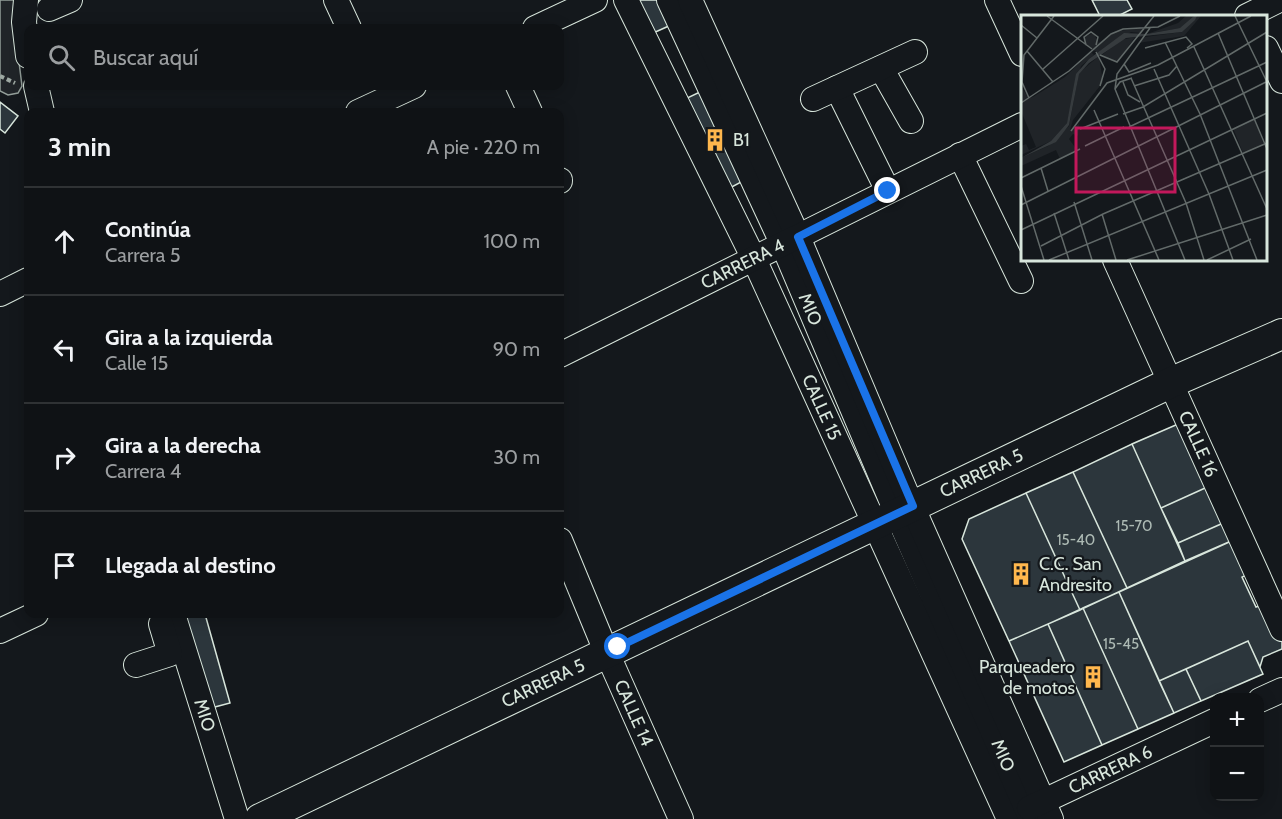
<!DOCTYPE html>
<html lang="es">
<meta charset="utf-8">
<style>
body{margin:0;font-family:Cabin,sans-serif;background:#181b1e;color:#f1f3f6}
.controls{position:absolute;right:18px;bottom:18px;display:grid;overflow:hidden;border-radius:12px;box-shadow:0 3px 15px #0003}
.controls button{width:54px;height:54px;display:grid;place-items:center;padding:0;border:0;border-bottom:2px solid #2f3234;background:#0f1215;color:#f1f3f6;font:30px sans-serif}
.stop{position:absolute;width:18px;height:18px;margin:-14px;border:4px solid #1a73e8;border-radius:50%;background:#fff}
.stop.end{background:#1a73e8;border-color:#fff;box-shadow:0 2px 6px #0008}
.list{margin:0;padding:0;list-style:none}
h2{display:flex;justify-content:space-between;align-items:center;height:78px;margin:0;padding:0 24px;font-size:26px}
h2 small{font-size:20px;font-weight:400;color:#9b9ea0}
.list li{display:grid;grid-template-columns:39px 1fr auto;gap:18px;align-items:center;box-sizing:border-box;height:108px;padding:0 24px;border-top:2px solid #2f3234}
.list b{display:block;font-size:22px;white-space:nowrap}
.list p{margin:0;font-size:20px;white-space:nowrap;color:#9b9ea0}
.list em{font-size:20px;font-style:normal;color:#9b9ea0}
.icon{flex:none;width:33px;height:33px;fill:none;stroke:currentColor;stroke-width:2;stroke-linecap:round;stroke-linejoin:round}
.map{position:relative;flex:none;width:1282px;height:819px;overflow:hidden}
.search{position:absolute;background:#0f1215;box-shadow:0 3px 15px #0003;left:24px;top:24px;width:540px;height:66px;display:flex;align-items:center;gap:15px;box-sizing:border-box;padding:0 21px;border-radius:12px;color:#9b9ea0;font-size:22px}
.panel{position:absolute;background:#0f1215;box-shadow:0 3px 15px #0003;left:24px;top:108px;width:540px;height:510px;border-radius:12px}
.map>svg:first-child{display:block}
</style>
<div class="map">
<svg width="1282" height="819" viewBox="0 0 1282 819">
<rect width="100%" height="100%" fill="#14181c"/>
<!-- green -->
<path fill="#202428" stroke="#939e99" stroke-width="1.5" d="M0 0H19L16 38 22 86 18 93 8 95 0 91Z"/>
<!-- building -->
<path fill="#2c363c" stroke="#d8e6dc" stroke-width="1.5" d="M636 0H660L671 25 651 34Z
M1092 0H1127L1132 9 1118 16H1100Z
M702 91 745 180 728 189 685 99Z
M0 102 18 116 5 133 0 129Z
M1185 421 1214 484 1161 508 1132 444Z
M1132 444 1185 561 1127 588 1073 472Z
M1073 472 1127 588 1080 610 1026 493Z
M1214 484 1230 520 1178 543 1161 508Z
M1026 493 1080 610 1009 641 962 539 969 519Z
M1230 520 1238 538 1185 561 1178 543Z
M1238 538 1253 572 1242 577 1256 607 1268 603 1282 639V649L1263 657 1260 667 1248 641 1159 681 1119 592Z
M1119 592 1174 713 1138 729 1083 608Z
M1083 608 1138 729 1102 745 1048 624Z
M189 614H205L230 703 211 708 185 615Z
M1048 624 1102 745 1064 762 1009 641Z
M1248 641 1263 674 1201 701 1186 669Z
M1186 669 1201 701 1174 713 1159 681Z"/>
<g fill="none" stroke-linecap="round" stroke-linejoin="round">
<!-- minor casing -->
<g stroke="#d8e6dc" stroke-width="26">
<g id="minor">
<path d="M26 0 24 22 28 56"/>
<path d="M336 0 349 28"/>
<path id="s1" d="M626 0 754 259 1009 819"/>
<path id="s2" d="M669 0 783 245 897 514 1031 819"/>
<path d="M690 0 798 237 908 497 1051 819"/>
<path d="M997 0 1022 54"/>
<path d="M49 9 70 0"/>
<path d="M1247 16 1279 0"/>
<path d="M535 28 595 0"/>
<path d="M1266 48 1282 81"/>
<path d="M881 68 911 121"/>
<path d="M36 86 42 112"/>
<path d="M518 86 530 112"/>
<path d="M837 88 888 191"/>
<path d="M813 99 915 52"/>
<path d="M358 112 414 86"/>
<path d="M960 155 1021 281"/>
<path d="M560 180V181"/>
<path id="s3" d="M1115 260 1282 629"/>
<path d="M0 294 28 280"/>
<path id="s4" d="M560 355 1022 125"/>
<path id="s5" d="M560 540 603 644 681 819"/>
<path id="s6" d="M173 614 237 819"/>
<path d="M0 631 36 614"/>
<path d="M136 665 170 654 161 624"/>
<path d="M1260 700 1282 690"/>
<path id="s7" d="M1029 808 1214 721"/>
</g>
</g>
<!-- major casing -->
<g stroke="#d8e6dc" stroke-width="32">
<g id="major">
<path id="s8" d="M260 819 1170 383 1282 334"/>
</g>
</g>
<!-- path -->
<path stroke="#9da8a2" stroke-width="4" stroke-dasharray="4.5 3" stroke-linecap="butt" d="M0 76 15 83"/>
<!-- minor -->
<use href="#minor" stroke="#14181c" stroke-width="24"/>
<!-- major -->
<use href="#major" stroke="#14181c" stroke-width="30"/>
</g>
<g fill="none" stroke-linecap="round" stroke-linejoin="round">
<!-- route -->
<path stroke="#1a73e8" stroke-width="8" d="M618 647 913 506 798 237 888 191"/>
</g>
<!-- icons -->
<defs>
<g id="building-bare" transform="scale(1.8)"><path d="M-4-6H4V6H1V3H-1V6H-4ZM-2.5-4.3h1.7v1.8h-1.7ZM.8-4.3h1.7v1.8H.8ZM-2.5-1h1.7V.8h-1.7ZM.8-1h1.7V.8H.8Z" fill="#ffb74d" stroke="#14181c" stroke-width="2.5" paint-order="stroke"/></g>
</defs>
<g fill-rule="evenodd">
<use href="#building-bare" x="715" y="140"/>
<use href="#building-bare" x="1021" y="574"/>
<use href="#building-bare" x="1093" y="677"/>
</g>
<g text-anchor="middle" stroke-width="4.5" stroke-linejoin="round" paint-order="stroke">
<!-- number labels -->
<g font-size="15" fill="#adbab4">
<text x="1134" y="531">15-70</text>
<text x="1076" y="545">15-40</text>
<text x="1121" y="649">15-45</text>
</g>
<!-- poi labels -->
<g font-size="18" fill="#d8e6dc" stroke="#14181c" text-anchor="start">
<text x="733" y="146">B1</text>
<text x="1039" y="570">C.C. San<tspan x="1039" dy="21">Andresito</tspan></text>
<text x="1075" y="673" text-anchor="end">Parqueadero<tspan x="1075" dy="21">de motos</tspan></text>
</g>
<!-- street labels -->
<g font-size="18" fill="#d8e6dc" stroke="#14181c">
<text dy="6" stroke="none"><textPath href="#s4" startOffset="204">CARRERA 4</textPath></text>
<text dy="6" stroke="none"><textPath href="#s2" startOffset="340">MIO</textPath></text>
<text dy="6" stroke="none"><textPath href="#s1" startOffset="452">CALLE 15</textPath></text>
<text dy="6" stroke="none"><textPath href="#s3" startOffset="202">CALLE 16</textPath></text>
<text dy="6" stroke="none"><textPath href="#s8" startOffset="800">CARRERA 5</textPath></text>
<text dy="6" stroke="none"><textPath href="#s8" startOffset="314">CARRERA 5</textPath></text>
<text dy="6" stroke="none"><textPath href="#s5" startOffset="188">CALLE 14</textPath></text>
<text dy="6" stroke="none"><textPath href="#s6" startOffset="106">MIO</textPath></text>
<text dy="6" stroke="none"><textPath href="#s2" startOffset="826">MIO</textPath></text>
<text dy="6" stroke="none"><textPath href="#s7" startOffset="90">CARRERA 6</textPath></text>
</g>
</g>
<!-- overview -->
<g transform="translate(1021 15)">
<rect width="246" height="246" fill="#14181c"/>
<path d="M165 1H173L165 12 126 19 157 8ZM176 1H180L163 21 117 28 124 22 161 17ZM125 13 120 18 110 17 77 38 65 30 63 22 73 18 77 28 96 16ZM114 22 96 47 81 40 100 25ZM70 37 73 40 60 51 46 108 30 126 0 140V131L5 129 8 135 15 132 0 96V72L8 83 12 82 44 62ZM78 41 82 67 52 105 49 115 58 109 57 121 52 119 48 124 56 135 39 144 35 135 0 151V143L27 131 48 111 58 58ZM233 103 243 130 222 138 212 113Z" fill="#202428"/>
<path d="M173 1H176L174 5 161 17 105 23 68 48 58 59 48 110 35 127 0 143 30 126 46 108 55 59 68 44 103 18 126 19 159 13Z" fill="#363b3e"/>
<path fill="none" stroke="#626a69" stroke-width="1.5" d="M26 1 71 34M214 1 246 67M0 10 16 23M129 13 96 59 94 74 164 245M197 18 246 134M144 27 179 99 236 245M65 30 63 22 70 17 77 22 75 30M173 32 246 194M124 33 165 22 171 29 166 33M6 36 32 67M75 37 84 54 79 71M79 40 96 47 133 1M103 49 108 57 130 48M22 54 82 1M133 54 188 179 212 245M110 63 165 188 183 245M102 67 107 80 119 87M113 71 148 60 156 51M94 74 99 67 111 63M8 83 1 67 3 40 33 1M0 88 48 56 90 19 102 14 137 12 159 1M73 95 138 245M102 99 122 92 246 17M108 112 246 47M59 114 97 99M50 116 86 68 137 50 230 1M64 131 103 112M20 153 27 176M0 163 59 134M0 171 23 245M53 187 71 245M0 190 245 67M33 198 48 245M81 199 95 245M0 215 246 98M20 231 82 199 246 128M28 245 246 155M106 245 246 200M186 245 230 224"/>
<path fill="#c2185b" fill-opacity="0.15" stroke="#c2185b" stroke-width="3" d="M55 113H154V177H55Z"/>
<rect width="246" height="246" fill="none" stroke="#d8e6dc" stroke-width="3"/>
</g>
</svg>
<div class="controls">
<button>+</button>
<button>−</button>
</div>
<div class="stop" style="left:618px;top:647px"></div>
<div class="stop end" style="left:888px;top:191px"></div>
<div class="search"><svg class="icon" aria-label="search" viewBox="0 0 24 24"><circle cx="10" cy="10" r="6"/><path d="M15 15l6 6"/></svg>Buscar aquí</div>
<section class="panel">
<h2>3 min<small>A pie · 220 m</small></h2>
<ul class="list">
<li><svg class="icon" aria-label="ahead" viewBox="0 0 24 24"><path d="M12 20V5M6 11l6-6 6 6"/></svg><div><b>Continúa</b><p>Carrera 5</p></div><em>100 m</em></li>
<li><svg class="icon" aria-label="left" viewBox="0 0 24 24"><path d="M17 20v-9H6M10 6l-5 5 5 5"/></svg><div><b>Gira a la izquierda</b><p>Calle 15</p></div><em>90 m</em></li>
<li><svg class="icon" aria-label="right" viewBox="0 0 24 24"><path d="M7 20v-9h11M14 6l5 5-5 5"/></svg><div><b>Gira a la derecha</b><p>Carrera 4</p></div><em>30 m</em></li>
<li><svg class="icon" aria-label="arrive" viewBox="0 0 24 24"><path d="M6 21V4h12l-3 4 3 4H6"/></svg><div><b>Llegada al destino</b></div></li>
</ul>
</section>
</div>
